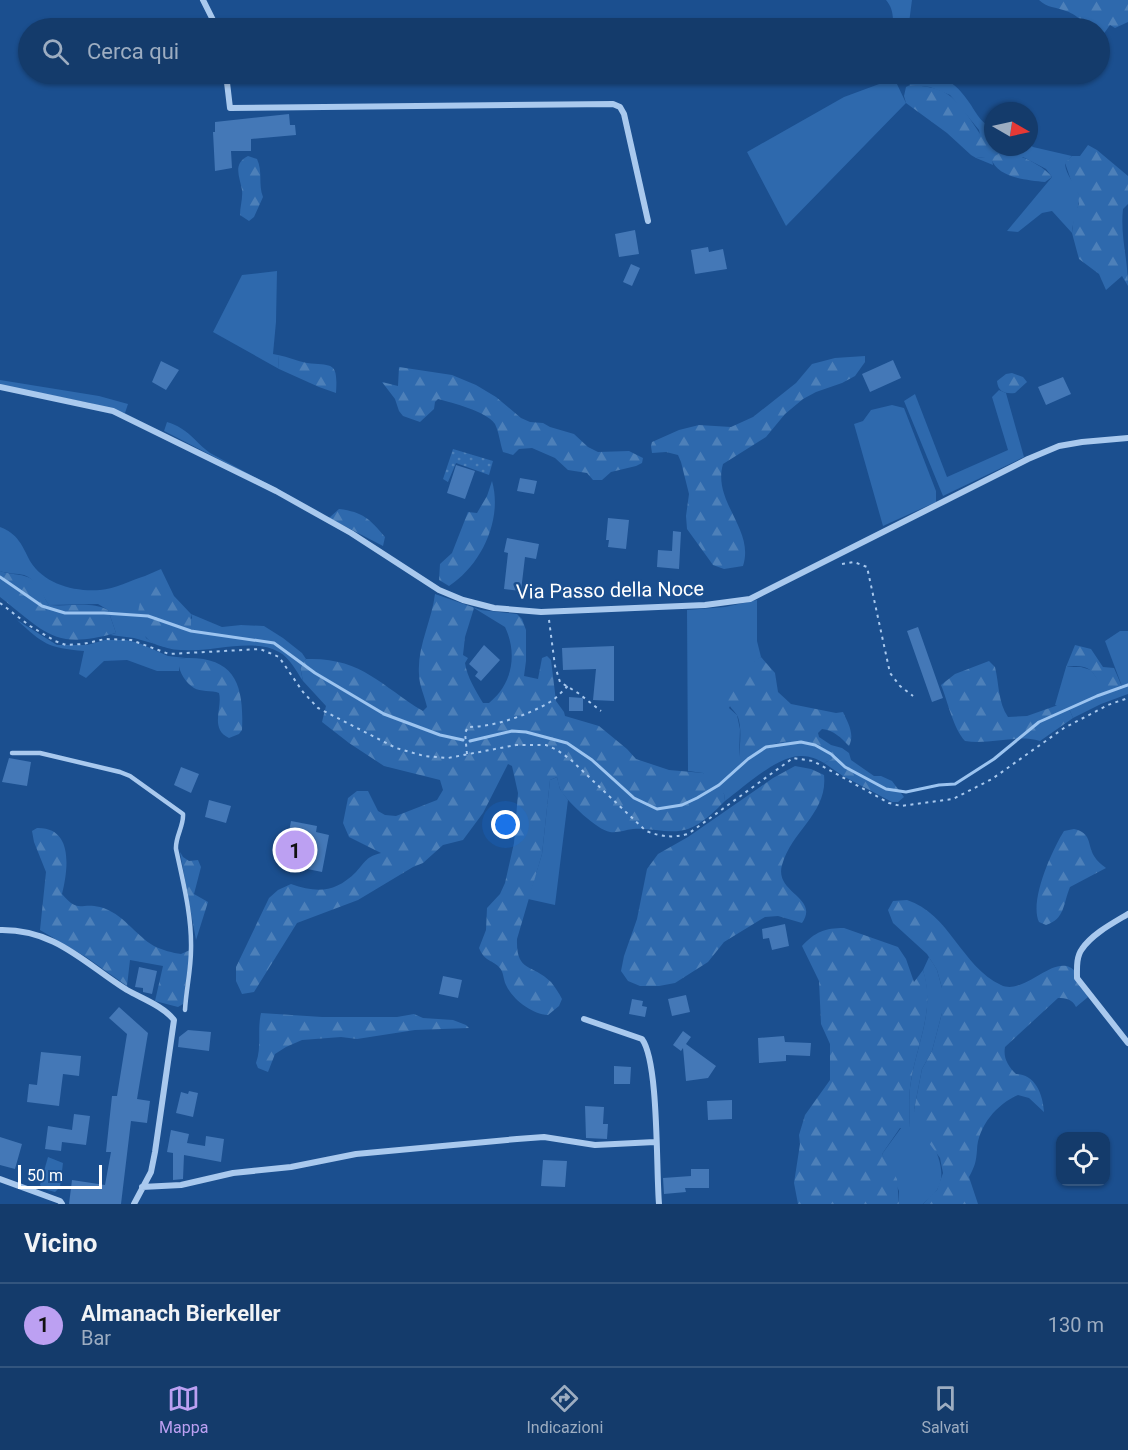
<!DOCTYPE html>
<html lang="it">
<style>
body{margin:0;font-family:Roboto,sans-serif;background:#1d4271;color:#f1f3f6}
.controls{position:absolute;right:18px;bottom:18px;display:grid;overflow:hidden;border-radius:12px;box-shadow:0 2px 4px #0004}
.controls button{width:54px;height:54px;display:grid;place-items:center;padding:0;border:0;border-bottom:2px solid #33557e;background:#143b6b;color:#f1f3f6;font:30px sans-serif}
.compass{position:absolute;left:984px;top:102px;width:54px;height:54px;border-radius:50%;background:#143b6b;box-shadow:0 2px 4px #0004;rotate:99deg}
.scale{position:absolute;left:18px;bottom:15px;width:84px;box-sizing:border-box;padding-left:6px;border:3px solid #fff;border-top:0;font-size:16px;line-height:21px;white-space:nowrap;color:#fff;-webkit-text-stroke:4px #1b4f8f;paint-order:stroke}
.you{position:absolute;left:506px;top:825px;width:21px;height:21px;margin:-15px;border:4px solid #fff;border-radius:50%;background:#1a73e8;box-shadow:0 0 0 9px #1a73e833}
.badge{display:grid;place-items:center;width:39px;height:39px;border-radius:50%;background:#bca0f2;color:#111;font-size:20px;font-weight:700}
.pin{position:absolute;translate:-50% -50%;border:3px solid #fff;box-shadow:0 2px 6px #0006}
.list{margin:0;padding:0;list-style:none}
h2{display:flex;justify-content:space-between;align-items:center;height:78px;margin:0;padding:0 24px;font-size:26px}
h2 small{font-size:20px;font-weight:400;color:#9dadc1}
.list li{display:grid;grid-template-columns:39px 1fr auto;gap:18px;align-items:center;box-sizing:border-box;height:84px;padding:0 24px;border-top:2px solid #33557e}
.list b{display:block;font-size:22px;white-space:nowrap}
.list p{margin:0;font-size:20px;white-space:nowrap;color:#9dadc1}
.list em{font-size:20px;font-style:normal;color:#9dadc1}
.icon{flex:none;width:33px;height:33px;fill:none;stroke:currentColor;stroke-width:2;stroke-linecap:round;stroke-linejoin:round}
.map{position:relative;flex:none;width:1128px;height:1204px;overflow:hidden}
.search{position:absolute;background:#143b6b;box-shadow:0 2px 4px #0004;left:18px;right:18px;top:18px;height:66px;display:flex;align-items:center;gap:15px;box-sizing:border-box;padding:0 21px;border-radius:33px;color:#9dadc1;font-size:22px}
.sheet{height:162px;background:#143b6b}
nav{display:flex;justify-content:space-around;align-items:center;box-sizing:border-box;height:84px;border-top:2px solid #33557e;background:#143b6b;font-size:16px;color:#9dadc1}
nav a{display:grid;justify-items:center;gap:3px}
nav .on{color:#bca0f2}
.map>svg:first-child{display:block}
</style>
<div class="map">
<svg width="1128" height="1204" viewBox="0 0 1128 1204">
<defs>
<pattern id="forest-firs" width="22" height="20" patternUnits="userSpaceOnUse" patternTransform="scale(1.5)"><rect width="22" height="20" fill="#2e69ad"/><path d="M5 1l3.5 6h-7zM16 11l3.5 6h-7z" fill="#4d80b9"/></pattern>
<pattern id="garden-dots" width="8" height="8" patternUnits="userSpaceOnUse" patternTransform="scale(1.5)"><rect width="8" height="8" fill="#2e69ad"/><path d="M2 2h.1M6 6h.1" fill="none" stroke="#4d80b9" stroke-width="1.8" stroke-linecap="round"/></pattern>
</defs>
<rect width="100%" height="100%" fill="#1b4f8f"/>
<!-- grass -->
<path fill="#2e69ad" d="M886 0H912L909 23 912 28H892C894 18 893 8 886 0Z
M903 74C937 73 951 75 971 105 977 115 983 124 993 129V147H1029V144L1033 147 1072 156 1065 164C1066 176 1076 184 1079 195 1081 204 1072 221 1072 233L1052 211 1042 213 1018 232 1007 231 1052 177 1046 169 1023 157 992 158 993 165 976 158 985 157 979 130 950 95 930 87 910 85Z
M890 80 896 82 906 103 786 226 747 152 844 97Z
M277 271 276 322 273 354 278 355 279 369 213 332 242 275Z
M0 380 99 396 128 404 125 413 90 403 0 385Z
M999 390 1006 393 1024 457 943 496 904 401 915 394 947 477 1008 450 992 397Z
M892 405 904 408 936 491V502L883 526 854 424 863 421 871 410Z
M167 422C189 429 193 440 210 453L279 490 164 431Z
M0 527C18 534 22 545 30 561 44 584 74 592 100 590 115 589 131 580 145 576L146 586 139 611 146 638 155 644 134 638 110 635 116 633 108 610 98 604 49 605C42 595 36 579 24 575 16 573 8 574 0 571Z
M757 600V641L761 657C745 668 753 670 745 682 739 690 734 699 729 708L737 715 740 729 739 757C766 746 810 728 833 754L832 759 824 763C817 759 810 756 802 756 778 755 744 787 725 801L724 794 703 773 688 771 687 610 725 607Z
M191 614 222 627 241 625 264 626 283 638 302 653 306 659 300 667 303 681C296 671 290 658 279 652 247 634 196 660 161 646H170L192 618Z
M17 620 57 645H87L105 640H126L139 643 168 656 186 658 179 659V671H157L127 660 104 661 86 678 79 674 84 651C48 648 43 644 17 620Z
M1120 631H1128V694L1101 704 1073 718 1070 711 1055 705 1066 667H1081L1091 670 1099 681 1123 689 1105 641Z
M557 777 560 789 568 800 555 905 528 899 542 854 550 780Z
M929 957 937 970 942 988V1013L932 1051 922 1069 914 1110C925 1132 952 1166 937 1190 934 1195 927 1200 923 1204H899V1191L882 1154 901 1128H909C910 1112 908 1097 911 1081 918 1039 935 1012 923 970Z
M48 1157 63 1163 60 1187 55 1192 44 1189 40 1185Z"/>
<!-- forest -->
<path fill="url(#forest-firs)" fill-rule="evenodd" d="M1039 0H1128V22L1115 28 1110 25 1100 39V28C1086 28 1079 15 1066 11 1056 7 1047 8 1039 0Z
M910 85C943 87 952 93 970 119 977 130 985 140 991 152L985 157 976 158 971 155 947 133 906 103 904 96 906 87Z
M1088 145 1097 150 1128 176V204L1123 209C1120 236 1128 259 1128 286L1122 276 1106 290 1099 274 1079 259 1072 233 1074 215 1079 204 1078 193 1073 186 1065 163 1072 156H1080Z
M1002 152C1017 153 1043 165 1052 177L1045 182C1027 180 997 178 991 158Z
M248 156 257 159C263 172 258 184 263 197L254 217 249 221 240 215C240 206 243 199 242 190 240 177 232 164 248 156Z
M278 355C288 357 297 361 307 363 333 366 338 361 336 393L319 387 279 369Z
M865 356V362L855 376 842 383 816 392 803 399 785 414 766 437 723 464C712 502 755 529 743 566L724 569 713 565 687 529 686 516 689 494 681 462 678 455 666 452 652 453 651 446 652 442 679 430 699 425 731 427 753 417 796 383 812 364 835 358Z
M399 367 452 375 476 385 496 397 521 418 530 422 543 423 550 427 574 434 588 447 598 452 629 451 643 458 642 463 636 466 611 472 602 480H593L587 473 568 470 555 458 532 448 519 449 513 455 503 452C500 443 499 432 495 424 486 411 453 403 438 399L435 402 434 409 420 422 403 416 399 411 395 399 382 382 398 386Z
M1012 373 1023 377 1027 382 1015 393C1005 394 998 392 997 381L1006 374Z
M492 481C503 520 481 565 449 586L439 580 440 564 452 553 468 512 477 513 487 496Z
M339 509C363 512 370 519 385 537L383 546 329 518Z
M161 569 174 596 191 614V628L187 636C182 639 177 644 171 646 155 650 138 634 138 619 137 604 146 591 145 576Z
M0 571C13 576 27 572 37 584 42 590 44 598 49 605 69 607 91 601 108 610L116 633C54 650 46 633 0 597Z
M435 594 481 610 517 614 522 619 526 630V661L524 676 538 679 542 658 547 656 551 660 556 701 564 712 565 716 599 726 627 749 636 759 669 770 703 773 716 780 724 794 725 801C715 811 702 824 688 829 670 835 651 827 633 829 625 830 618 833 610 832 597 830 568 802 561 791 559 787 558 782 557 777L550 780 542 854 517 939C516 973 532 963 551 982 555 987 559 993 562 999L559 1006 548 1015C532 1014 513 1000 506 985 503 979 504 972 499 967 491 959 485 962 479 948L486 930 487 908 500 894 505 883 514 843 518 793 512 766 508 764 483 813 463 840 443 845 423 863 413 867 358 900 297 923 254 992 242 994 236 981V967L269 898 278 890 291 884C317 893 335 893 356 872 366 861 366 857 381 853L349 837 343 823 348 798 357 791H368L378 811 385 815 396 816 437 800 443 790 440 780 384 766 349 743 322 722 326 706 303 681 300 666 306 659C361 657 380 685 423 711L427 707C425 697 419 685 419 674 417 647 432 620 435 594ZM474 608 505 627C518 654 512 685 489 703H483C476 691 467 677 465 663L468 658 463 655 465 637Z
M1075 645 1091 649 1103 667 1114 668 1123 689 1122 693 1117 696 1108 695C1092 679 1098 662 1066 667Z
M761 657 775 673 778 692 791 704 836 713 843 712C848 723 855 734 849 746 841 738 834 730 822 729L818 733 819 737 831 745 842 748 849 753 851 760 874 776H881L892 781 904 797 898 802H892L843 776 824 763 832 759 833 754C816 736 781 739 760 749 752 752 749 757 739 757 740 744 742 729 738 717 734 709 729 709 726 696L734 686C748 685 744 677 749 668 751 663 757 659 761 657Z
M186 658C236 657 244 686 242 730L239 734 229 738C209 729 223 707 219 693 212 690 200 692 194 688 185 682 177 670 179 659Z
M989 661 995 667C999 683 998 703 1008 717L1027 716 1061 704 1070 711 1073 718 1040 741C1015 734 991 745 965 741 953 728 948 702 941 685L955 674Z
M795 766 811 769 824 775C828 813 792 830 782 865 774 893 820 897 802 923L778 916 765 917 724 942 708 962 675 983 659 986H640L628 981 621 971 624 956 637 919 647 869 658 854 688 837 773 778Z
M37 828C74 827 68 870 62 894 79 914 80 902 100 907 123 913 135 935 154 946 162 950 173 953 181 954L190 950 183 1004 178 1007 155 1001 163 966 130 960 127 986 86 957 40 930 46 872 34 842 32 831Z
M1074 829C1092 833 1087 844 1094 856 1097 861 1101 864 1106 868L1070 887C1063 904 1065 919 1046 925L1039 922C1029 901 1052 850 1064 831Z
M180 852 183 857 189 861 198 860 201 867 194 894 208 902 196 940Z
M907 900C949 913 962 967 1001 985 1025 997 1056 949 1076 972 1082 978 1085 989 1088 997L1076 1007C1072 999 1066 998 1058 998L1005 1047C1003 1058 1008 1066 1016 1074 1035 1074 1043 1094 1044 1112L1029 1098 1018 1095C997 1104 978 1126 977 1150 976 1162 975 1166 969 1177L978 1204H923L937 1190 943 1173 940 1158 918 1128 914 1110 922 1069 932 1051 942 1013V988L937 970 927 954 893 923 888 910 893 901Z
M844 928 898 947 906 959 914 982 923 970C936 1008 917 1043 911 1081 908 1097 910 1112 909 1128H900L882 1154 897 1179 899 1204H798L794 1183 800 1144 799 1135 805 1115 830 1080V1044L821 1024 819 981 802 946C815 932 825 928 844 928Z
M261 1013 322 1017H397L414 1014 423 1018 453 1020 466 1025 469 1028 415 1030 357 1039 341 1037 302 1040 286 1047 275 1054 268 1072 258 1068 256 1063C262 1046 257 1031 261 1013Z"/>
<!-- garden -->
<path fill="url(#garden-dots)" d="M453 449 493 461 489 475 456 463 448 482 443 479Z"/>
<g fill="none" stroke-linecap="round" stroke-linejoin="round">
<!-- stream -->
<path stroke="#9cc4f0" stroke-width="3" d="M0 577 42 606 65 613H104L148 616 191 631 274 643 315 673 384 714 440 735 463 740
M470 741 512 731 526 732 567 743 592 760 634 798 657 809 682 805 697 798 719 785 748 759 766 747 801 742 815 745 831 754 845 767 886 789 906 792 939 785 955 784 994 759 1039 722 1097 696 1128 685"/>
</g>
<!-- building -->
<path fill="#4478b7" d="M289 114 290 125H295L296 135 251 139V151H231L232 168 215 171 213 132H215V122Z
M635 230 639 254 619 257 615 234Z
M708 247 709 252 723 249 727 269 695 274 691 250Z
M631 264 640 268 632 286 623 282Z
M893 360 901 378 870 392 862 374Z
M161 361 179 370 166 390 152 382Z
M1063 377 1071 394 1046 405 1038 387Z
M456 465 475 471 465 499 447 493Z
M520 478 537 481 534 494 517 491Z
M608 518 629 520 626 549 608 547 609 540H606Z
M673 531 681 532 679 569 657 567 658 550 672 551Z
M507 538 539 544 536 559 525 557 521 591 504 589 508 553 504 552Z
M918 627 943 698 932 702 907 631Z
M484 645 500 660 481 681 475 676 478 672 469 664Z
M614 646V701L593 700 596 669 563 670 562 648Z
M569 697 583 698V711H569Z
M9 758 31 762 27 786 2 782Z
M181 767 199 774 191 793 174 785Z
M209 800 231 806 226 823 205 817Z
M291 821 317 826 316 832 329 835 322 872 283 864Z
M785 924 789 946 772 950 769 938 763 939 762 929Z
M139 967 157 971 152 994 143 992V988L135 987Z
M443 976 462 980 458 998 439 994Z
M686 995 690 1012 672 1016 668 999Z
M632 999 643 1001 642 1006 647 1007 645 1017 629 1014Z
M119 1007 148 1033 137 1099 150 1101 147 1123 131 1121 121 1204H69L72 1180 105 1185 111 1152H106L112 1096H117L127 1034 109 1018Z
M188 1030 211 1032 209 1051 178 1047 179 1037Z
M683 1031 691 1037 686 1044 716 1066 708 1078 686 1081 683 1048 681 1051 673 1045Z
M784 1036 785 1042 811 1043 810 1056 786 1055V1061L759 1063 758 1038Z
M41 1052 81 1056 79 1076 63 1074 59 1106 27 1102 29 1084 37 1085Z
M614 1066 631 1067 630 1084H614Z
M189 1091 198 1093 193 1117 176 1113 181 1092 188 1094Z
M732 1100V1119L708 1120 707 1101Z
M585 1106 604 1107 603 1124H608L607 1139 586 1138Z
M74 1114 90 1116 86 1145 62 1142 61 1151 45 1149 48 1126 72 1130Z
M171 1130 189 1134 187 1143 205 1146 206 1136 224 1139 221 1162 184 1155 183 1179 173 1180V1153L167 1152Z
M0 1137 22 1144 15 1169 0 1165Z
M543 1160 567 1161 565 1187 541 1186Z
M691 1169H709V1188H685L686 1192 664 1194 663 1178 691 1176Z"/>
<g fill="none" stroke-linecap="round" stroke-linejoin="round">
<!-- path -->
<path stroke="#a9c9ee" stroke-width="2" stroke-dasharray="3 4.5" stroke-linecap="butt" d="M842 564 854 562 867 567 890 673 900 686 913 696
M0 603 30 626 55 641 66 645 83 644 105 639 131 640 169 654 260 649 279 657 303 692 318 708 396 748 424 756 448 758 516 745H546L557 750 570 759 646 831C662 837 672 838 688 834L793 758 813 761 889 803 901 806 953 799 992 779 1064 728 1108 705 1128 698
M549 620 555 666 560 682 578 693 601 711
M467 754 465 733 468 727C494 727 528 715 550 702 557 698 562 691 568 686"/>
<!-- lane -->
<path stroke="#a9c9ee" stroke-width="4.5" d="M12 753H40L120 772 130 776 183 814C184 826 175 837 176 849 183 882 192 916 191 950 191 970 186 990 185 1010"/>
<!-- street -->
<path stroke="#a9c9ee" stroke-width="6" d="M203 0 217 28
M226 74 230 108 613 104 620 107 624 114 648 221
M0 387 113 411 276 491 351 533 439 590 463 600 494 608 541 612 705 605 750 599 1028 459 1059 446 1082 442 1128 438
M1128 914C1113 923 1092 934 1082 949 1076 957 1077 969 1077 978L1128 1043
M0 930C55 929 84 963 127 990 143 999 163 1006 174 1020L155 1152 151 1172 134 1204
M584 1019 642 1039C659 1062 656 1169 659 1204
M0 1179 60 1201 62 1204
M142 1187 181 1185 233 1173 291 1167 356 1154 517 1139 544 1137 595 1145 655 1142"/>
</g>
<g text-anchor="middle" stroke-width="5" stroke-linejoin="round" paint-order="stroke">
<!-- street labels -->
<g font-size="20" fill="#fff" stroke="#1b4f8f">
<text transform="translate(610 590) rotate(-1)" y="7">Via Passo della Noce</text>
</g>
</g>
</svg>
<div class="controls">
<button><svg class="icon" aria-label="locate" viewBox="0 0 24 24"><circle cx="12" cy="12" r="6"/><path d="M12 2v4M12 18v4M2 12h4M18 12h4"/></svg></button>
</div>
<svg class="compass" viewBox="-18 -18 36 36"><path d="M0-13l5 13h-10z" fill="#e53935"/><path d="M0 13l5-13h-10z" fill="#9dadc1"/></svg>
<div class="scale">50 m</div>
<div class="you"></div>
<div class="pin badge" style="left:295px;top:850px">1</div>
<div class="search"><svg class="icon" aria-label="search" viewBox="0 0 24 24"><circle cx="10" cy="10" r="6"/><path d="M15 15l6 6"/></svg>Cerca qui</div>
</div>
<section class="sheet">
<h2>Vicino<small></small></h2>
<ul class="list">
<li><span class="badge">1</span><div><b>Almanach Bierkeller</b><p>Bar</p></div><em>130 m</em></li>
</ul>
</section>
<nav>
<a class="on"><svg class="icon" aria-label="map" viewBox="0 0 24 24"><path d="M3 6l6-2 6 2 6-2v14l-6 2-6-2-6 2zM9 4v14M15 6v14"/></svg>Mappa</a>
<a><svg class="icon" aria-label="directions" viewBox="0 0 24 24"><path d="M12 3l9 9-9 9-9-9zM9 14v-3h6M13 9l2 2-2 2"/></svg>Indicazioni</a>
<a><svg class="icon" aria-label="saved" viewBox="0 0 24 24"><path d="M7 4h10v16l-5-4-5 4z"/></svg>Salvati</a>
</nav>
